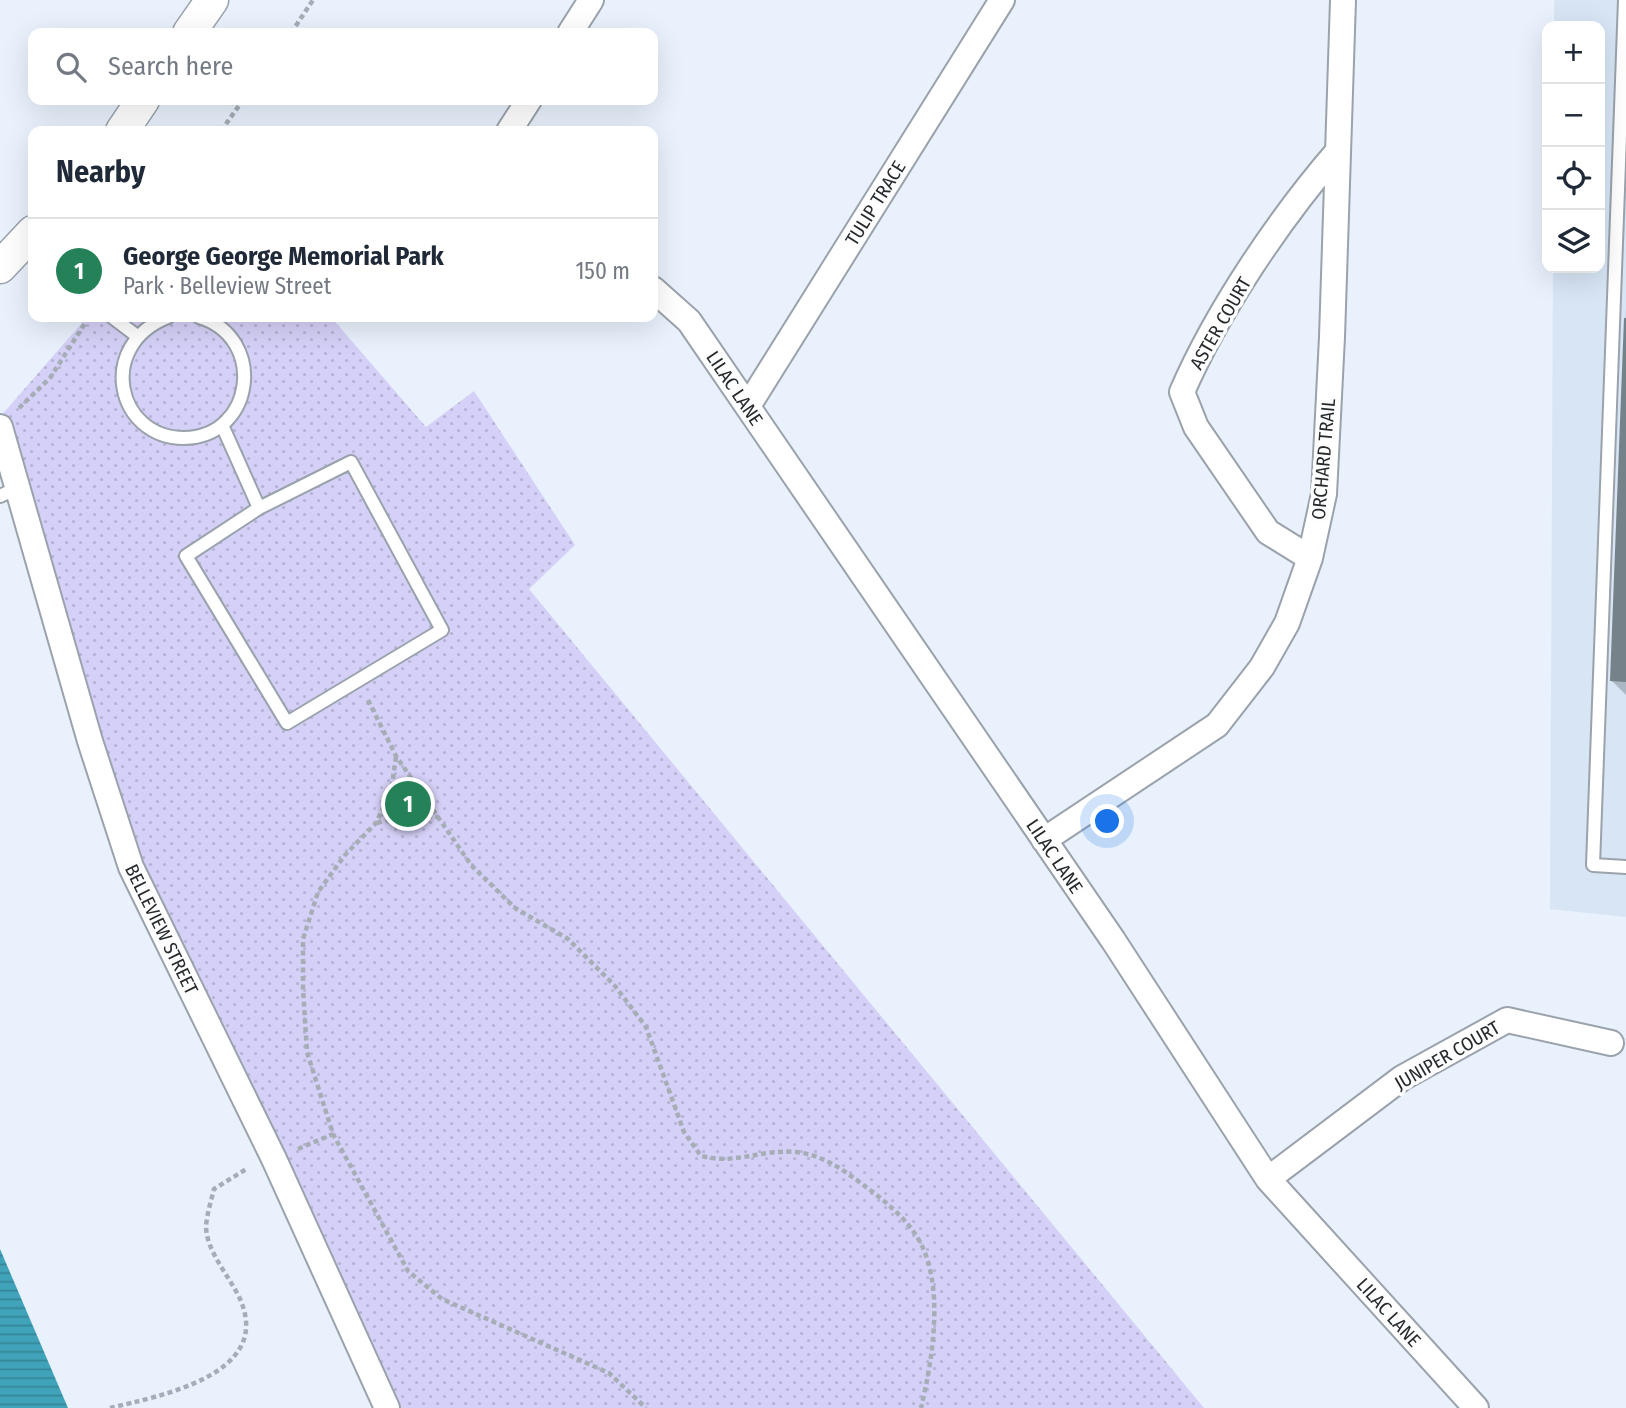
<!DOCTYPE html>
<meta charset="utf-8">
<style>
body{margin:0;font-family:"Fira Sans Condensed",sans-serif;background:#f2f2f3;color:#1f2937}
.controls{position:absolute;right:21px;top:21px;display:grid;overflow:hidden;border-radius:14px;box-shadow:0 7px 28px #0002}
.controls button{width:63px;height:63px;display:grid;place-items:center;padding:0;border:0;border-bottom:2px solid #e0e1e3;background:#fff;color:#1f2937;font:35px sans-serif}
.you{position:absolute;left:1108px;top:822px;width:24px;height:24px;margin:-18px;border:5px solid #fff;border-radius:50%;background:#1a73e8;box-shadow:0 0 0 10px #1a73e833}
.badge{display:grid;place-items:center;width:46px;height:46px;border-radius:50%;background:#258157;color:#fff;font-size:23px;font-weight:700}
.pin{position:absolute;translate:-50% -50%;border:4px solid #fff;box-shadow:0 2px 7px #0006}
.list{margin:0;padding:0;list-style:none}
h2{display:flex;justify-content:space-between;align-items:center;height:91px;margin:0;padding:0 28px;font-size:30px}
h2 small{font-size:23px;font-weight:400;color:#747a83}
.list li{display:grid;grid-template-columns:46px 1fr auto;gap:21px;align-items:center;box-sizing:border-box;height:105px;padding:0 28px;border-top:2px solid #e0e1e3}
.list b{display:block;font-size:26px;white-space:nowrap}
.list p{margin:0;font-size:23px;white-space:nowrap;color:#747a83}
.list em{font-size:23px;font-style:normal;color:#747a83}
.icon{flex:none;width:38px;height:38px;fill:none;stroke:currentColor;stroke-width:2;stroke-linecap:round;stroke-linejoin:round}
.map{position:relative;flex:none;width:1626px;height:1408px;overflow:hidden}
.search{position:absolute;background:#fff;box-shadow:0 7px 28px #0002;left:28px;top:28px;width:630px;height:77px;display:flex;align-items:center;gap:18px;box-sizing:border-box;padding:0 24px;border-radius:14px;color:#747a83;font-size:26px}
.panel{position:absolute;background:#fff;box-shadow:0 7px 28px #0002;left:28px;top:126px;width:630px;height:196px;border-radius:14px}
.map>svg:first-child{display:block}
</style>
<div class="map">
<svg width="1626" height="1408" viewBox="0 0 1626 1408">
<defs>
<pattern id="park-dots" width="8" height="8" patternUnits="userSpaceOnUse" patternTransform="scale(1.75)"><rect width="8" height="8" fill="#d5d0f7"/><path d="M2 2h.1M6 6h.1" fill="none" stroke="#b7b3d4" stroke-width="1.8" stroke-linecap="round"/></pattern>
<pattern id="water-rules" width="6" height="5" patternUnits="userSpaceOnUse" patternTransform="scale(1.75)"><rect width="6" height="5" fill="#40a3ba"/><path d="M0 2.5h6" fill="none" stroke="#358598"/></pattern>
</defs>
<rect width="100%" height="100%" fill="#e8f1fc"/>
<!-- built -->
<path fill="#d7e5f5" d="M1554 0H1626V917L1550 909 1553 268H1600V26H1554Z"/>
<!-- park -->
<path fill="url(#park-dots)" d="M87 317H331L426 427 474 391 575 545 529 589 1204 1408H387L131 867 0 417Z"/>
<!-- water -->
<path fill="url(#water-rules)" d="M0 1249 68 1408H0Z"/>
<!-- shadow -->
<path fill="#0003" d="M1626 306V695L1612 681Z"/>
<!-- building -->
<path fill="#768289" d="M1624 318H1626V682L1610 681Z"/>
<g fill="none" stroke-linecap="round" stroke-linejoin="round">
<!-- service casing -->
<g stroke="#9aa2ac" stroke-width="16">
<path id="service" d="M1625 0 1593 865 1626 867
M112 317 137 336
M168 317C96 345 116 438 184 438 255 437 267 337 199 317
M222 425 259 508
M351 462 442 630 287 723 186 556 259 508Z
M0 496 17 488"/>
</g>
<!-- minor casing -->
<g stroke="#9aa2ac" stroke-width="28">
<path id="minor" d="M570 33 591 0
M509 131 529 100
M653 289 689 321 1113 940 1268 1179 1476 1408
M748 406 1002 0
M0 427 90 741 131 867 274 1159 387 1408
M1310 558 1268 532 1196 427 1182 392C1217 311 1280 218 1338 151
M1044 840 1217 725 1262 667 1287 623 1310 558 1324 494 1332 337 1343 0
M1268 1179 1402 1078 1507 1020 1611 1043"/>
</g>
<!-- tertiary casing -->
<g stroke="#9aa2ac" stroke-width="35">
<path id="tertiary" d="M189 33 212 0
M122 131 143 100
M0 267 33 232"/>
</g>
<!-- path -->
<path stroke="#a6adb5" stroke-width="4.5" stroke-dasharray="5 3.5" stroke-linecap="butt" d="M291 33 313 0
M221 131 243 100
M19 408 50 378 89 317
M368 700 396 756 471 865 515 908 568 939 615 986 646 1027 684 1132 701 1156C737 1165 759 1149 796 1152 822 1155 841 1168 862 1184 880 1197 900 1213 913 1231 947 1276 933 1358 921 1408
M396 757 391 791 376 823 345 855 318 892 303 939V988L307 1052 333 1134 408 1271 442 1299 609 1373 646 1408
M377 823 399 816 437 817
M298 1149 333 1134
M110 1408C159 1396 274 1375 240 1299 230 1277 206 1251 206 1226 207 1214 211 1201 214 1189L248 1168"/>
<!-- service -->
<use href="#service" stroke="#fff" stroke-width="12"/>
<!-- minor -->
<use href="#minor" stroke="#fff" stroke-width="24"/>
<!-- tertiary -->
<use href="#tertiary" stroke="#fff" stroke-width="32"/>
</g>
<g text-anchor="middle" stroke-width="7" stroke-linejoin="round" paint-order="stroke">
<!-- street labels -->
<g font-size="19" fill="#262a2d" stroke="#fdfdfd">
<text transform="translate(875 203) rotate(-58)" y="7">TULIP TRACE</text>
<text transform="translate(1220 323) rotate(-60)" y="7">ASTER COURT</text>
<text transform="translate(735 388) rotate(56)" y="7">LILAC LANE</text>
<text transform="translate(1323 459) rotate(-85)" y="7">ORCHARD TRAIL</text>
<text transform="translate(1055 856) rotate(56)" y="7">LILAC LANE</text>
<text transform="translate(162 929) rotate(64)" y="7">BELLEVIEW STREET</text>
<text transform="translate(1447 1055) rotate(-30)" y="7">JUNIPER COURT</text>
<text transform="translate(1389 1312) rotate(48)" y="7">LILAC LANE</text>
</g>
</g>
</svg>
<div class="controls">
<button>+</button>
<button>−</button>
<button><svg class="icon" aria-label="locate" viewBox="0 0 24 24"><circle cx="12" cy="12" r="6"/><path d="M12 2v4M12 18v4M2 12h4M18 12h4"/></svg></button>
<button><svg class="icon" aria-label="layers" viewBox="0 0 24 24"><path d="M12 4l9 5-9 5-9-5zM3 14l9 5 9-5"/></svg></button>
</div>
<div class="you"></div>
<div class="pin badge" style="left:408px;top:804px">1</div>
<div class="search"><svg class="icon" aria-label="search" viewBox="0 0 24 24"><circle cx="10" cy="10" r="6"/><path d="M15 15l6 6"/></svg>Search here</div>
<section class="panel">
<h2>Nearby<small></small></h2>
<ul class="list">
<li><span class="badge">1</span><div><b>George George Memorial Park</b><p>Park · Belleview Street</p></div><em>150 m</em></li>
</ul>
</section>
</div>
